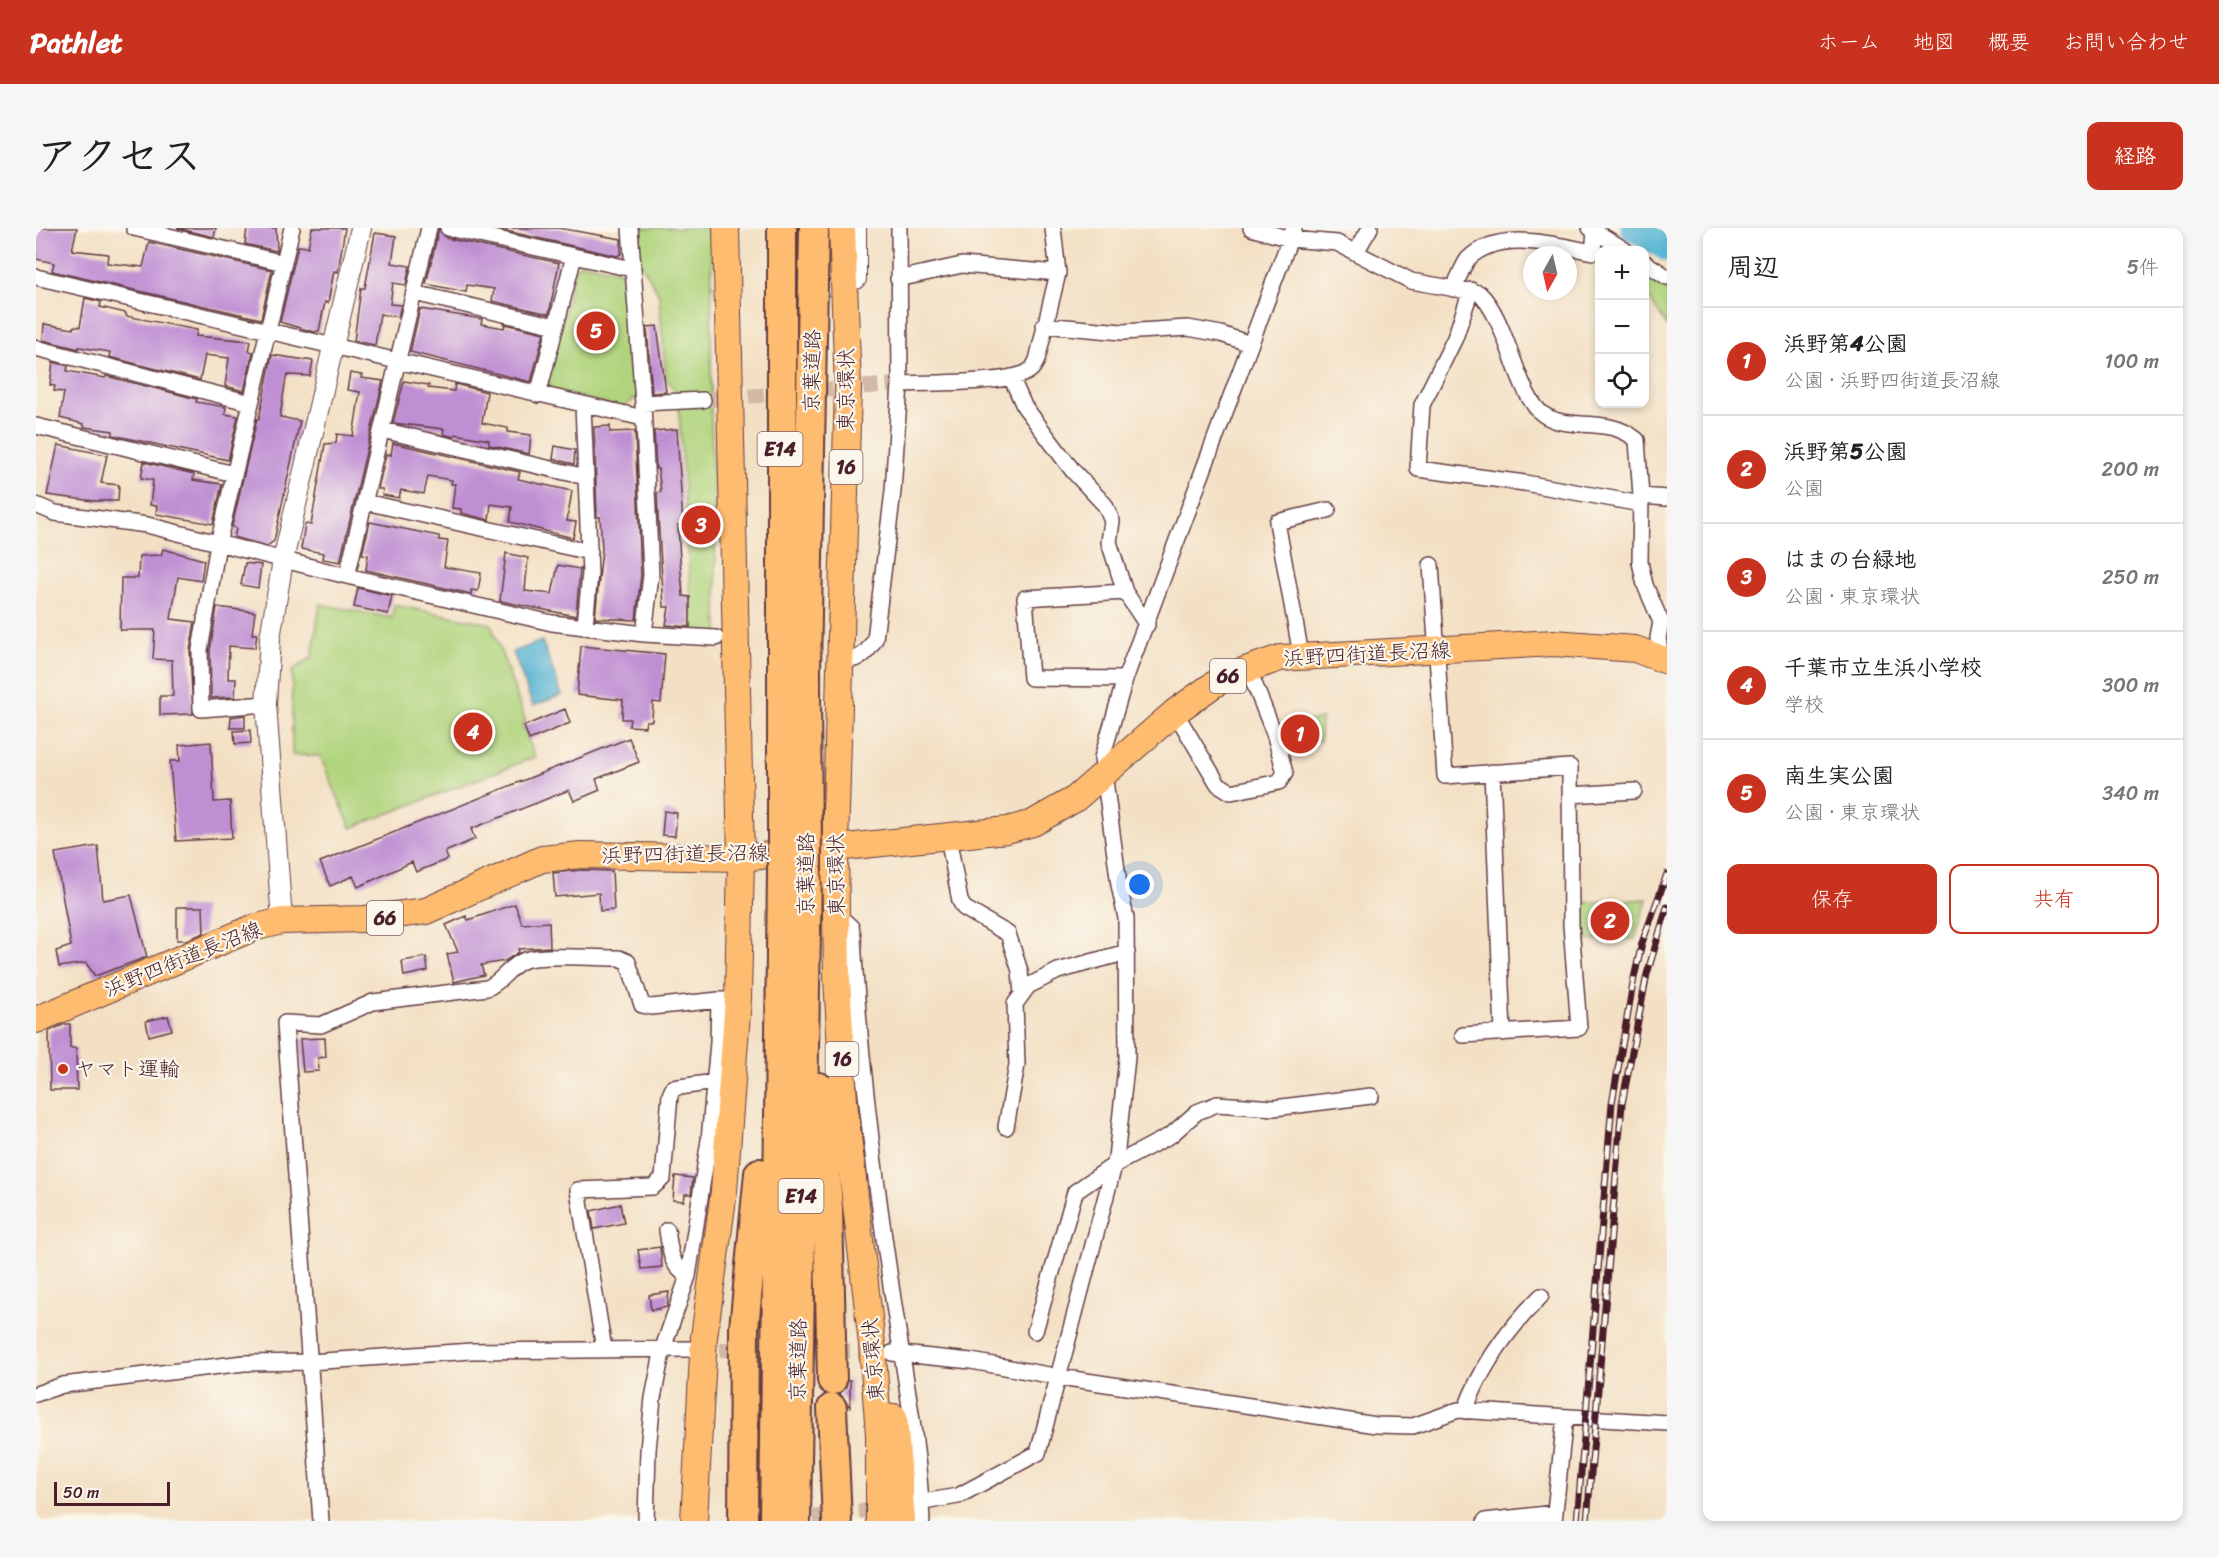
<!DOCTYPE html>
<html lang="ja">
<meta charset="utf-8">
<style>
body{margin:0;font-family:Sriracha,"Klee One",sans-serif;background:#f6f6f6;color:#202124}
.controls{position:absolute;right:18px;top:18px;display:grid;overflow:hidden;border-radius:12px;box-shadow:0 3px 9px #0003}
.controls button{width:54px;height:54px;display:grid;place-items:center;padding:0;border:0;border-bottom:2px solid #e0e0e0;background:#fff;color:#202124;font:30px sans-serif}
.compass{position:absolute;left:1487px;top:18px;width:54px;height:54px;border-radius:50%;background:#fff;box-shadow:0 3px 9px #0003;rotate:188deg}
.scale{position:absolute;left:18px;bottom:15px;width:116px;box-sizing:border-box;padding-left:6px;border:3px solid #4a1f2b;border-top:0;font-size:16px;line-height:21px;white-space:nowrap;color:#4a1f2b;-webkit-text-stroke:4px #fbf7ec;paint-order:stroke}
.you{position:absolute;left:1104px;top:657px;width:21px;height:21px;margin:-15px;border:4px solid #fff;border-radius:50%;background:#1a73e8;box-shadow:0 0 0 9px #1a73e833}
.badge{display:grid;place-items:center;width:39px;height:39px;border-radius:50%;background:#c8321e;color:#fff;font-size:20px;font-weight:700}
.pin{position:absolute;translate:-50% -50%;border:3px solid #fff;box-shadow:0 2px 6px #0006}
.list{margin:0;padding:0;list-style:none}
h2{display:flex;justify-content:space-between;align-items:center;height:78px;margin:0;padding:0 24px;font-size:26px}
h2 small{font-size:20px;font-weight:400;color:#757577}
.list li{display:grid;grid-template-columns:39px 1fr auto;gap:18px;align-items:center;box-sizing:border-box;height:108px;padding:0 24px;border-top:2px solid #e0e0e0}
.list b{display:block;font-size:22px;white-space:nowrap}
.list p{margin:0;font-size:20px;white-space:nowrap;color:#757577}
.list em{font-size:20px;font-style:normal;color:#757577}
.actions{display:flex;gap:12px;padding:18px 24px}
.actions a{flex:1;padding:14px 0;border:2px solid #c8321e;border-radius:12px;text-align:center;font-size:21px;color:#c8321e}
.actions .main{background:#c8321e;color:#fff}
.icon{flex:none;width:33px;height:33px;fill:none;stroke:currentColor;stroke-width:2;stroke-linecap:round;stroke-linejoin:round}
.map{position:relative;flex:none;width:1631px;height:1293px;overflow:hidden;border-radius:12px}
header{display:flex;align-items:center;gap:36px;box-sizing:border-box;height:84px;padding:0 30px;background:#c8321e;color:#fff}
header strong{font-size:28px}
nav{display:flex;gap:33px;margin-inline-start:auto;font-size:21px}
.intro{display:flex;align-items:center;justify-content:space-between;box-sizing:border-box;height:144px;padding:0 36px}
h1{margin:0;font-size:42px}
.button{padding:15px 27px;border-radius:12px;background:#c8321e;color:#fff;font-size:21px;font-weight:700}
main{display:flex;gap:36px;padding:0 36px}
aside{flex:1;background:#fff;border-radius:12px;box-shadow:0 3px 9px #0003}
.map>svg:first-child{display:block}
</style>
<header>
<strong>Pathlet</strong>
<nav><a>ホーム</a><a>地図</a><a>概要</a><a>お問い合わせ</a></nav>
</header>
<div class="intro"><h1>アクセス</h1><a class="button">経路</a></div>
<main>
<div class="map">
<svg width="1631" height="1293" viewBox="0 0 1631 1293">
<rect width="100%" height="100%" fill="#fbf7ec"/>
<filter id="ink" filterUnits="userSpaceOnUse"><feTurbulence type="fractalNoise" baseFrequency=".0167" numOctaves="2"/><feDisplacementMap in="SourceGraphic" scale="12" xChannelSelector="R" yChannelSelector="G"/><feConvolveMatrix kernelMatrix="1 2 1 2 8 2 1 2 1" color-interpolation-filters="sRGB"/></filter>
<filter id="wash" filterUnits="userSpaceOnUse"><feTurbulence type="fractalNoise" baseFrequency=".008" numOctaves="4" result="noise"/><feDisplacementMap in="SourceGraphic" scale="24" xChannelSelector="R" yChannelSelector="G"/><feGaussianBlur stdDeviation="1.35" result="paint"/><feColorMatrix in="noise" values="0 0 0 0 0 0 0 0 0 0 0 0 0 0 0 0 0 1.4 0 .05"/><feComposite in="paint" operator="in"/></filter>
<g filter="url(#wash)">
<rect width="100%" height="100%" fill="#f3e0c4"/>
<!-- green -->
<path fill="#b0d47d" stroke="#7d7a54" stroke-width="1.5" d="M598 0H676L675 190 682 406 657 403 642 167 630 150 623 66 599 25Z
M545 35 584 43 593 52 602 168 587 180 515 162 512 155 538 41Z
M1608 44 1631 57V98L1609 64Z
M284 376 356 390 358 377 455 396 490 494 486 496 499 529 315 600 284 528 256 527V443L276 429Z
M1285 491 1284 513 1248 520 1242 499Z
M1611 671 1599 711 1544 713 1543 675Z"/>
<!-- water -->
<path fill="#53b3d2" stroke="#4e697e" stroke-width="1.5" d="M506 413 526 467 497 478 477 424Z"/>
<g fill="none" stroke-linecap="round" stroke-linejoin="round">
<!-- river -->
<path stroke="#53b3d2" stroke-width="27" d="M1598 0 1631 20"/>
</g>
<g id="blocks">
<!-- building -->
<path fill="#bf8fd3" d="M0 0H41L36 22 72 26 71 35 107 39 113 14 236 42 225 91 16 43 18 35 0 31Z
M141 0H180L178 9Z
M211 0H240L241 23 209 16Z
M276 0H309L302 44 298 43 292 75 289 74 283 103 278 104 244 94 262 18 272 19Z
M403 0 410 10 523 35 513 86 456 73 458 61 431 57 430 64 390 56Z
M457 0H522L585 11V26L581 28Z
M339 5 360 8 356 35 374 38 370 57 357 55 354 76 365 77 362 89 344 86 339 117 318 113 325 60H329Z
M49 70 65 74 64 79 90 85V88L161 102 160 108 215 113 213 123 217 124 208 163 189 158 193 130 169 127 164 152 73 129 74 124 43 119V121L7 112 8 96 37 101 38 98 44 99Z
M384 81 446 91 445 96 468 100 469 96 508 105 495 154 374 124Z
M621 98 630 164 616 165 611 99Z
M236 127 277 133 274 148 252 147 250 150 244 189 264 193 238 313 231 318 198 309 200 301 196 298 221 191H223Z
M17 134 32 138 31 143 69 150 70 148 161 171 160 174 190 179 189 186 202 188 192 232 77 207V203L48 199V196L24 190 28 164 18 163 19 158 14 157Z
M314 145 326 147 325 150 347 153 304 334 287 331 288 325 265 321 269 296 275 297 289 216 300 215 301 206 317 208 324 164 311 162Z
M368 153 393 157 392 160 418 163 419 156 451 164 446 195 472 200V204L495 207 493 226 453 217V212L419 206 418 209 407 206 408 201 357 195Z
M574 198V204L599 203 605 347 600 392 559 390 566 321 564 289H561L558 199Z
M641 201 647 297H642L644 332 647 368 654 369V399L630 397 633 379H628L622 289 621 265 625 264 622 241H620L618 203Z
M357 215 484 244 482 251 536 263 531 293 540 294 537 310 474 294 476 279 455 276 453 292 425 285V281L416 280 419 256H415L416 252 392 248 388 266 365 262 363 270 346 267 347 261H342L350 226 355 227Z
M22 217 71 227 65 255 83 257 82 273H58L11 267Z
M519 218 539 222 538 236 517 231Z
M108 234 158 246 157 252 186 256 177 296 120 286 121 278 114 277 117 252 105 250Z
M334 294 403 308V312L412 313 408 339 445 345 442 363 435 362V366L330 342 332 327 326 326Z
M127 321 168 332 165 353 142 349 135 391 159 394 154 422 157 486 124 487V468H137L136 432 117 431 119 402H84L85 350H102L103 328 125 327Z
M470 325 492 330 489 363 516 366 522 337 544 341 540 388 464 373Z
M209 335 225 337 222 360 205 357Z
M322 360 356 368 352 386 318 379Z
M181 379 219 384 216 406H221L219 420 193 418 192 451H200L199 469 175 470 174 423Z
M545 418 629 426 625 475 617 474 616 493H610L609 499 593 498 594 491H586L587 472 541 467Z
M529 481 534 495 493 512 488 498Z
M209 487V500H194L195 489Z
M214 502 215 515 199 516 198 503Z
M593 510 603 534 560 551 564 562 538 573 533 562 435 601 439 611 409 624 412 631 380 644 376 634 322 659 317 648 294 658 284 634Z
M175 514 178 574 194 573 196 610 140 613 134 533H144L143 517Z
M628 583 641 585 639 608 626 607Z
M62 618 67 672 95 667 111 729 59 748 50 735 23 739 20 723 35 718 19 625Z
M546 642 576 643 578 682 564 683 563 665 519 669 517 645Z
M479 676 486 696 513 694 514 719 482 721 483 724 469 733 445 737 448 747 418 754 411 726 422 724 410 697 430 688 432 692Z
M141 679H167L168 705 150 712H141Z
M390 729 392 743 368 748 366 733Z
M132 788 136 802 113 808 110 793Z
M29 796H34V820H40L41 862H14L13 803Z
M289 810 290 829 282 830 283 843 267 844 264 811Z
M639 948 657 950 655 966H649L648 973 637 972Z
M584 976 588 995 558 1001 555 983Z
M624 1019 626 1039 605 1041 602 1022Z
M633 1064 631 1079 615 1082 613 1067Z
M812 1152H814V1179L804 1166Z"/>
</g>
</g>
<g filter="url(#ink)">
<use href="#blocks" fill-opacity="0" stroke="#633c42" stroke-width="1.5"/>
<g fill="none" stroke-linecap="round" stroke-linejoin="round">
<!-- minor-tunnel -->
<path stroke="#d1b9a5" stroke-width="15" stroke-dasharray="15 8" stroke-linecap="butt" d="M667 172 864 156
M661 1121 844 1124
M754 1292 849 1280"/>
<!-- minor casing -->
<g stroke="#633c42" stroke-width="18">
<path id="minor" d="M98 0 248 35
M412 0 596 41
M594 0 607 175 615 347 608 406
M1215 0 1254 11 1301 15 1375 53 1443 65C1472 91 1480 168 1508 187 1534 204 1571 187 1601 212L1605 268 1604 334 1609 357 1625 394 1622 410 1625 429
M1554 0 1589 22
M1320 24 1334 0
M1608 34 1631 49
M0 49 607 190
M862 51 926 37 1022 45
M1417 61C1422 52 1426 39 1432 31 1463 0 1518 17 1557 24L1559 4
M1435 62 1419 110 1386 177 1382 241 1489 255 1605 276
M378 65 520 98
M1008 97 1086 104 1152 100 1185 106 1214 116
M0 120 215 175
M975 149 988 178 1037 243 1069 277 1076 293 1073 314 1089 364
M864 156C889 155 976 156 993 143 997 141 999 136 1001 132L1022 45 1017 0
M502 167 538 28
M607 175 667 172
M547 177 554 345 549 397
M0 198 198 246
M346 202 550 249
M1605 268 1631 270
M329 274 554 324
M0 277 19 285 111 297 311 348 516 395 608 406 680 410
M1395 337 1409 548 1534 539 1535 697 1543 800 1427 807
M311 348 393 0
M1265 427 1241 294 1292 282
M805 432C823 433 830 427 839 411L857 263 864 156 863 0
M1089 451 995 450 989 370 1089 364 1111 397
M230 476 165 481 164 422 182 316 256 0
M1139 484 1182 556 1195 564 1243 554 1249 545 1239 508 1212 440
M1456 544 1467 805
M1535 567 1598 563
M912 609 924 673 928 680 972 706 984 743 986 766
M801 686 815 699 817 708C823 828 838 945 856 1064 867 1139 883 1217 886 1293
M970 899 981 837 979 776 992 758 1022 743 1091 724
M631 1002C634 1021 634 1038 652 1048
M999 1103 1039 964 1078 937 1135 907 1161 884 1181 876 1238 880 1335 868
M568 1121 542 962 617 959 627 950 634 867 637 860 678 854
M856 1125 935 1133 1024 1149 1340 1197 1377 1198 1422 1182 1631 1195
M0 1166 27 1157 208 1135 273 1134 436 1123 653 1121
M1429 1183C1445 1138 1472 1101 1505 1068
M876 1276 922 1268 1002 1225 1080 930 1091 830 1090 690 1083 657 1066 530 1089 451 1258 0
M285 1293 249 795 285 797 337 774 451 760C466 754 474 737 489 732 507 726 561 730 583 730L592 734 606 777 615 779 683 772
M610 1293 612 1222 617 1170 627 1120 652 1048 673 912 682 815 683 772H691
M1449 1293 1519 1285
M1518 1293 1529 1189"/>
</g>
<!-- tertiary casing -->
<g stroke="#633c42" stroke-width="22">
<path id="tertiary" d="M820 0V51
M246 693 230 476 234 410 247 332 325 0"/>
</g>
<!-- primary casing -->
<g stroke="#633c42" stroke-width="28">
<path id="primary" d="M0 792 217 700 246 693 329 691 390 683 506 631 545 627 705 630 971 602 997 595 1039 571 1139 484 1177 457 1195 447 1244 430 1518 415 1599 421 1631 433"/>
</g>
<!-- trunk casing -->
<g stroke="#633c42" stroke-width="28">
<path id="trunk" d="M806 0 812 160 799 619 801 750 808 873 836 1116 843 1207V1293
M858 1189 866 1293
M658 1293 668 1109 688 963 702 771 705 630 690 0"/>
</g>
<!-- motorway casing -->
<g stroke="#633c42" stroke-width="32">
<path id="motorway" d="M746 442V0
M770 442 778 0
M783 859 792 980 796 1152
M796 1180 801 1293
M707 1293 708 1100 723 945
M738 1293 746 644
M760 1293 771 643"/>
</g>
<!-- minor -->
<use href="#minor" stroke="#fff" stroke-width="15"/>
<!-- tertiary -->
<use href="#tertiary" stroke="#fff" stroke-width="20"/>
<!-- primary -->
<use href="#primary" stroke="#febc70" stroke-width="26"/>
<!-- trunk -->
<use href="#trunk" stroke="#febc70" stroke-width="26"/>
<!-- motorway -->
<use href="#motorway" stroke="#febc70" stroke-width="28"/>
<!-- rail casing -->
<g stroke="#4a1f2b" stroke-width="7">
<path id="rail" d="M1541 1293 1576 875 1598 750 1606 715 1631 646
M1551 1293 1586 876 1611 746 1631 679"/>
</g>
<!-- rail -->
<use href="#rail" stroke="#fbf7ec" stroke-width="4.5" stroke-dasharray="14" stroke-linecap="butt"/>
<!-- motorway-bridge casing -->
<g stroke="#633c42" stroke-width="32" stroke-linecap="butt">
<path id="motorway-bridge" d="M746 442V644
M770 442 771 643"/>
</g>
<!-- motorway-bridge -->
<use href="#motorway-bridge" stroke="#febc70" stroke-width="28"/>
</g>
</g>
<!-- markers -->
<circle fill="#c8321e" stroke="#fbf7ec" stroke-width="2" cx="27" cy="841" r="6"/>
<g text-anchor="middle" stroke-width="4.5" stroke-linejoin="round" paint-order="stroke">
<!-- shield labels -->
<g fill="#fbf7ec" stroke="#7f6065" stroke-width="1.5">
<rect x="721.5" y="204" width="45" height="34" rx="4.5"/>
<rect x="793.5" y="222" width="33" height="34" rx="4.5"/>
<rect x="1174" y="431" width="36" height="34" rx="4.5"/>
<rect x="331" y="673" width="36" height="34" rx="4.5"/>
<rect x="789.5" y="814" width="33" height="34" rx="4.5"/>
<rect x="742.5" y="951" width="45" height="34" rx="4.5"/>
</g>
<g font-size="20" font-weight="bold" fill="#4a1f2b">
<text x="744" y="228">E14</text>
<text x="810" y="246">16</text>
<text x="1192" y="455">66</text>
<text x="349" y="697">66</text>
<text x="806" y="838">16</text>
<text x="765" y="975">E14</text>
</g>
<!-- street labels -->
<g font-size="21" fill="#4a1f2b" stroke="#fbf7ec">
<text transform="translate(776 143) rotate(-89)" y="7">京葉道路</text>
<text transform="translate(810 162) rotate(-90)" y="7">東京環状</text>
<text transform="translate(1331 426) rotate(-3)" y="7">浜野四街道長沼線</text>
<text transform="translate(649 626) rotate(-1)" y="7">浜野四街道長沼線</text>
<text transform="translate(770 646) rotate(-90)" y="7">京葉道路</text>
<text transform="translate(800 647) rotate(-91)" y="7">東京環状</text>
<text transform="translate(147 731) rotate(-22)" y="7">浜野四街道長沼線</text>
<text transform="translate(762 1132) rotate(-89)" y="7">京葉道路</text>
<text transform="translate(837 1132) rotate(-95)" y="7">東京環状</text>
</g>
<!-- poi labels -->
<g font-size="21" fill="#4a1f2b" stroke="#fbf7ec" text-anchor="start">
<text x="39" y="848">ヤマト運輸</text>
</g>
</g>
</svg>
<div class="controls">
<button>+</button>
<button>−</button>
<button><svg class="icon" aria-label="locate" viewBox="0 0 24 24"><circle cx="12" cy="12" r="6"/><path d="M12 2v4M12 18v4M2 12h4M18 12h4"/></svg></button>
</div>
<svg class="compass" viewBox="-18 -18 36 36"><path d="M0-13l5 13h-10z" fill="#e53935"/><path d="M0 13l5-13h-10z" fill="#757577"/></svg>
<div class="scale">50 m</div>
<div class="you"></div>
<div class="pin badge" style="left:1264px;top:506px">1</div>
<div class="pin badge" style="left:1574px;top:693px">2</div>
<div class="pin badge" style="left:665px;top:297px">3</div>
<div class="pin badge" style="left:437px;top:504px">4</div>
<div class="pin badge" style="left:560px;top:103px">5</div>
</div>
<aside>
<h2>周辺<small>5件</small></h2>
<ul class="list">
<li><span class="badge">1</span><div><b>浜野第4公園</b><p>公園 · 浜野四街道長沼線</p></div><em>100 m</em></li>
<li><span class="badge">2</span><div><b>浜野第5公園</b><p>公園</p></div><em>200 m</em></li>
<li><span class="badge">3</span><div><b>はまの台緑地</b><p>公園 · 東京環状</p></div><em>250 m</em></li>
<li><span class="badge">4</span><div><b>千葉市立生浜小学校</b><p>学校</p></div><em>300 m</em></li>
<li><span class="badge">5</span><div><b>南生実公園</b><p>公園 · 東京環状</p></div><em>340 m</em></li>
</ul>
<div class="actions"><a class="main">保存</a><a>共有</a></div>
</aside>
</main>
